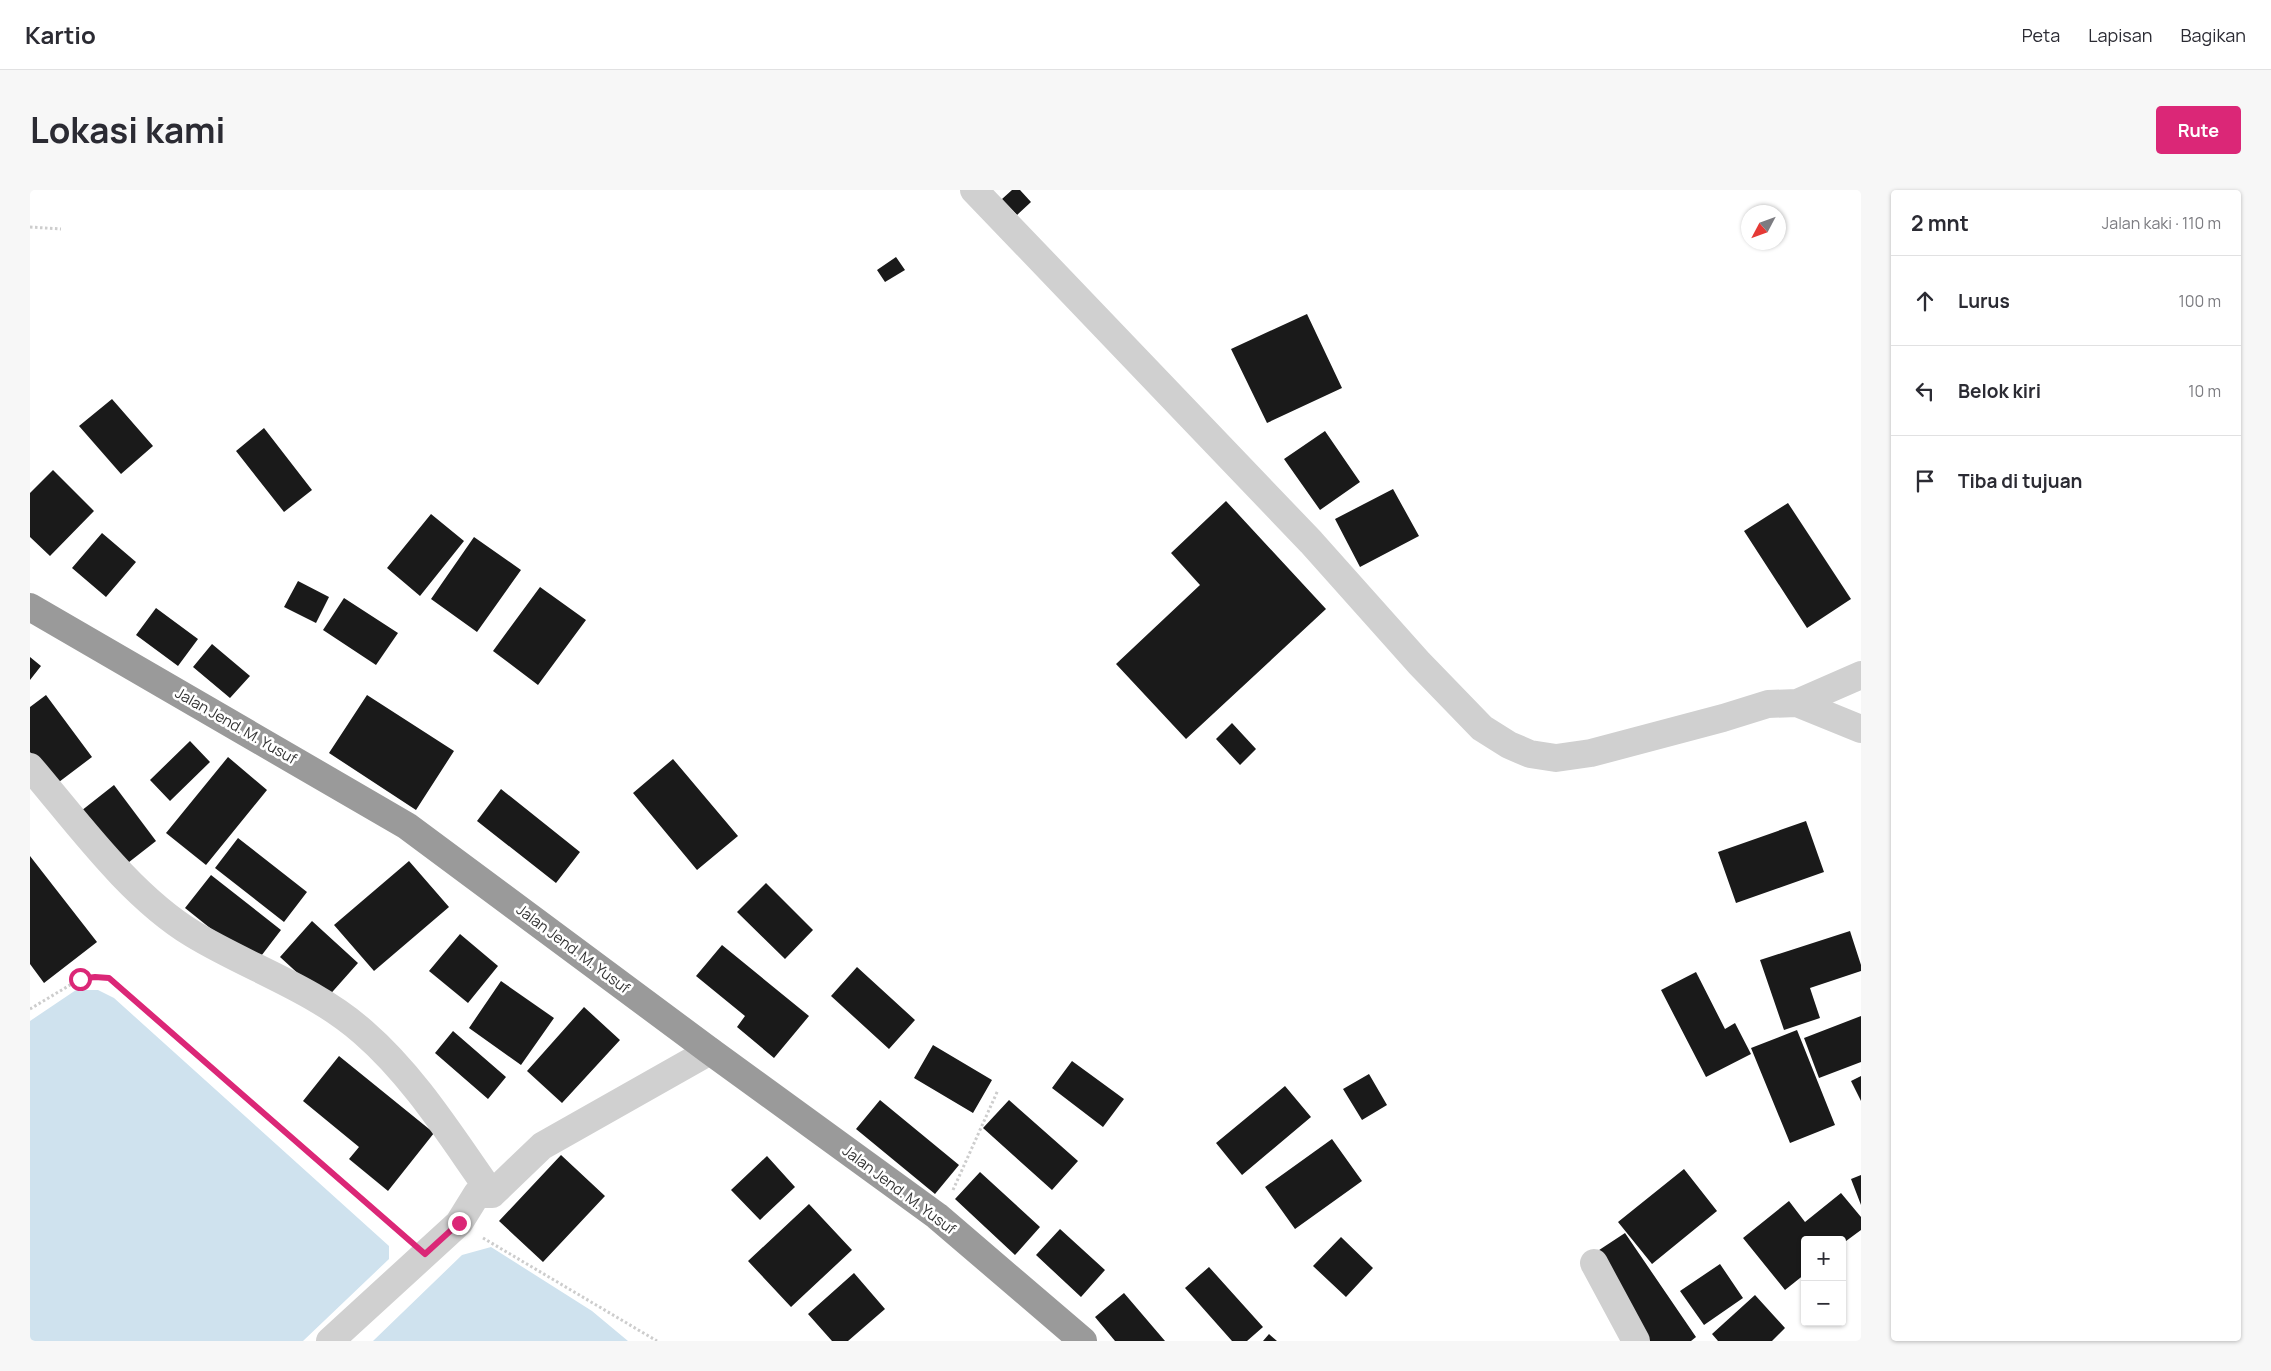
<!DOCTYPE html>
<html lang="id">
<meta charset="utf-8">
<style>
body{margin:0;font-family:Manrope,sans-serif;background:#f7f7f7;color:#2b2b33}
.controls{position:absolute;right:15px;bottom:15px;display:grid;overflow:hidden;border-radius:5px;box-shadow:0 1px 4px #0004}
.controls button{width:45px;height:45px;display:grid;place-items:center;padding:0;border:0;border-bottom:1px solid #e1e1e2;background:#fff;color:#2b2b33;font:25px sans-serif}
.compass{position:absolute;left:1711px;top:15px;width:45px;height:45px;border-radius:50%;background:#fff;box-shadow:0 1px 4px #0004;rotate:229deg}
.stop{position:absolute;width:15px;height:15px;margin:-11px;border:4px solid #db2777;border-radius:50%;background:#fff}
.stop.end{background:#db2777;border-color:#fff;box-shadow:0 1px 5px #0008}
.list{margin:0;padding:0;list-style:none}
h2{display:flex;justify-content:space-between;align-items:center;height:65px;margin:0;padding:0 20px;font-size:21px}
h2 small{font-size:16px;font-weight:400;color:#7c7c81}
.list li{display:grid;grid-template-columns:32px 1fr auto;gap:15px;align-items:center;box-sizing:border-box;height:90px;padding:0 20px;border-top:1px solid #e1e1e2}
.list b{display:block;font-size:19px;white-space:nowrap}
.list em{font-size:16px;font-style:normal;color:#7c7c81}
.icon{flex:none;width:28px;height:28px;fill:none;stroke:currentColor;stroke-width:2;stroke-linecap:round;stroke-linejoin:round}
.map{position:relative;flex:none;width:1831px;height:1151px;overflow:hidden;border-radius:5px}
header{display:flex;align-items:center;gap:30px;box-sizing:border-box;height:70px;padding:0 25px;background:#fff;border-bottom:1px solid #e1e1e2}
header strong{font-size:24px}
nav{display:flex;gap:28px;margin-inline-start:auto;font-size:18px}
.intro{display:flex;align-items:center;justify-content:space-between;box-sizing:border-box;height:120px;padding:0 30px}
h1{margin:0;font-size:35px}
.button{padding:12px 22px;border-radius:5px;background:#db2777;color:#fff;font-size:18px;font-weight:700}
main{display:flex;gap:30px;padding:0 30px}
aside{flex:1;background:#fff;border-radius:5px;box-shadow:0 1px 4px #0004}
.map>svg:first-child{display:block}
</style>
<header>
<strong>Kartio</strong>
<nav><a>Peta</a><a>Lapisan</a><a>Bagikan</a></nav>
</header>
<div class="intro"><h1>Lokasi kami</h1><a class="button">Rute</a></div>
<main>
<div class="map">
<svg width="1831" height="1151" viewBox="0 0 1831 1151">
<rect width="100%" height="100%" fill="#fff"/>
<!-- water -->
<path fill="#cfe2ee" d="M46 800H68L84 808 359 1056V1069L273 1151H0V831Z
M461 1057 562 1121 598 1151H343L432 1065Z"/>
<!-- building -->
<path fill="#1a1a1a" d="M982 0H990L1001 12 987 25 972 9Z
M866 67 875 80 855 92 847 80Z
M1277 124 1312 198 1237 233 1201 159Z
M82 209 123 256 91 284 49 236Z
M234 238 282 300 254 322 206 261Z
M1295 241 1330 292 1290 320 1254 269Z
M23 280 64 321 20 366 0 347V303Z
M1363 299 1389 346 1330 377 1305 329Z
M1196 311 1296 419 1156 549 1086 474 1170 395 1141 363Z
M1758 313 1821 409 1777 438 1714 341Z
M401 324 434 351 390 406 357 378Z
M72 343 106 372 76 407 42 378Z
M444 347 491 380 447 442 401 409Z
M268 391 299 407 286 433 254 417Z
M510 397 556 430 508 495 463 461Z
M314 408 368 443 346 475 293 440Z
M126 418 168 449 148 476 106 445Z
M182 454 220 486 200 508 163 477Z
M0 467 11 476 0 490Z
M16 505 62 567 25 595 0 562V517Z
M337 505 424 561 386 620 299 563Z
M1202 533 1226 559 1210 575 1186 549Z
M160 551 180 572 140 611 120 590Z
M198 567 237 600 176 675 136 643Z
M643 569 708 646 667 680 603 603Z
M84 595 126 651 94 676 51 621Z
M471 599 550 662 526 693 447 631Z
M1776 631 1794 682 1706 713 1688 662Z
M208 648 277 702 254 732 185 678Z
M0 666 67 752 14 793 0 774Z
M379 671 419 717 344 781 304 735Z
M181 685 251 740 225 774 155 718Z
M736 693 783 740 755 769 707 722Z
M282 731 328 773 296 809 250 767Z
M1820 741 1831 775V781L1780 798 1790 828 1754 840 1730 770Z
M430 744 468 776 438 813 399 781Z
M692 755 779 826 744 868 707 837 715 826 666 786Z
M827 777 885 830 859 859 801 806Z
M1666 782 1695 839 1705 833 1721 864 1676 887 1631 800Z
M471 791 524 828 491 875 439 838Z
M554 817 590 850 532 913 497 881Z
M1831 826V872L1789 888 1774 848Z
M1767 840 1805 935 1760 953 1721 858Z
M423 841 476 887 458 909 405 863Z
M903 855 962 890 943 923 884 888Z
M309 866 404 943 358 1001 319 969 329 957 273 911Z
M1042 871 1094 909 1073 937 1022 898Z
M1339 884 1357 915 1332 930 1313 899Z
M1831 886V911L1821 891Z
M1255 896 1281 927 1212 985 1186 953Z
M850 910 929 975 905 1004 826 939Z
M979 910 1048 971 1022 1000 953 938Z
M1302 949 1332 991 1265 1039 1235 997Z
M531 965 575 1006 513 1072 469 1031Z
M737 966 765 997 730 1030 701 1000Z
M1654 979 1687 1021 1622 1074 1588 1032Z
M950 982 1010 1037 985 1065 925 1009Z
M1831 985V1015L1821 989Z
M1811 1003 1831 1027V1040L1812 1054V1050H1775V1084L1755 1100 1713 1048 1759 1011 1775 1032Z
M779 1014 822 1060 761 1117 718 1071Z
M1030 1039 1075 1080 1051 1107 1006 1065Z
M1595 1043 1666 1147 1661 1151H1619L1560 1066Z
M1311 1047 1343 1078 1316 1107 1283 1076Z
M1690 1074 1713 1108 1674 1135 1650 1101Z
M1179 1077 1233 1137 1217 1151H1202L1155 1098Z
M824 1083 855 1119 818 1151H802L778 1124Z
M1094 1103 1135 1151H1085L1065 1127Z
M1725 1105 1755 1138 1742 1151H1688L1682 1144Z
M1239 1144 1247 1151H1233Z"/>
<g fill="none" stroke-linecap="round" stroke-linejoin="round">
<!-- path -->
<path stroke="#cdcdcd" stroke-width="3" stroke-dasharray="2.5 2.5" stroke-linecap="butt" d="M0 37 31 39
M0 819 50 789 65 787 79 788 373 1045
M923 1000 968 900
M453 1048 627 1151"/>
<!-- minor -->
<path stroke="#d0d0d0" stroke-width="28" d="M944 0 1281 352 1389 473 1452 538 1479 555 1500 564 1526 568 1561 563 1693 528 1738 514 1767 513 1831 539
M1767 513 1831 485
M0 577C47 632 100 706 163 744 219 778 283 798 333 842 385 887 422 948 462 1004
M1564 1073 1606 1151
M300 1151 429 1033 447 1004H462L512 956 680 861"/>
<!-- highway -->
<path stroke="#9a9a9a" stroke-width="28" d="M0 417 377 636 680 861 907 1026 1053 1151"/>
</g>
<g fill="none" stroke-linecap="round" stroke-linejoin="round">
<!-- route -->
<path stroke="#db2777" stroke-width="6" d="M50 789 65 787 79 788 395 1064 429 1033"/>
</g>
<g text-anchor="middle" stroke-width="5" stroke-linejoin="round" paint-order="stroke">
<!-- street labels -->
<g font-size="15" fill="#333" stroke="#fff">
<text transform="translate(206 536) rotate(30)" y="5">Jalan Jend. M. Yusuf</text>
<text transform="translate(543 759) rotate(37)" y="5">Jalan Jend. M. Yusuf</text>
<text transform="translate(869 1000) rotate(37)" y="5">Jalan Jend. M. Yusuf</text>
</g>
</g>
</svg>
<div class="controls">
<button>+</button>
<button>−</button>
</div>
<svg class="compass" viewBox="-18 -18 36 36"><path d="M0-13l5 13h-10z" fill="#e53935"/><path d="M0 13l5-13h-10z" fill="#7c7c81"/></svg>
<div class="stop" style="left:50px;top:789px"></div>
<div class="stop end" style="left:429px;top:1033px"></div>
</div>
<aside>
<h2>2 mnt<small>Jalan kaki · 110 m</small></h2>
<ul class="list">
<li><svg class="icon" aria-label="ahead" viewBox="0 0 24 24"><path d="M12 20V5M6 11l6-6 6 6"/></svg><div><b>Lurus</b></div><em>100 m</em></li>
<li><svg class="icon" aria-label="left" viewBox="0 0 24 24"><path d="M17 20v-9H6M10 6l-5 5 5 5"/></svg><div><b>Belok kiri</b></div><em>10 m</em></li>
<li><svg class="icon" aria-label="arrive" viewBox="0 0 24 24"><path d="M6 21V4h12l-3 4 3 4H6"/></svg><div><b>Tiba di tujuan</b></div></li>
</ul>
</aside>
</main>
